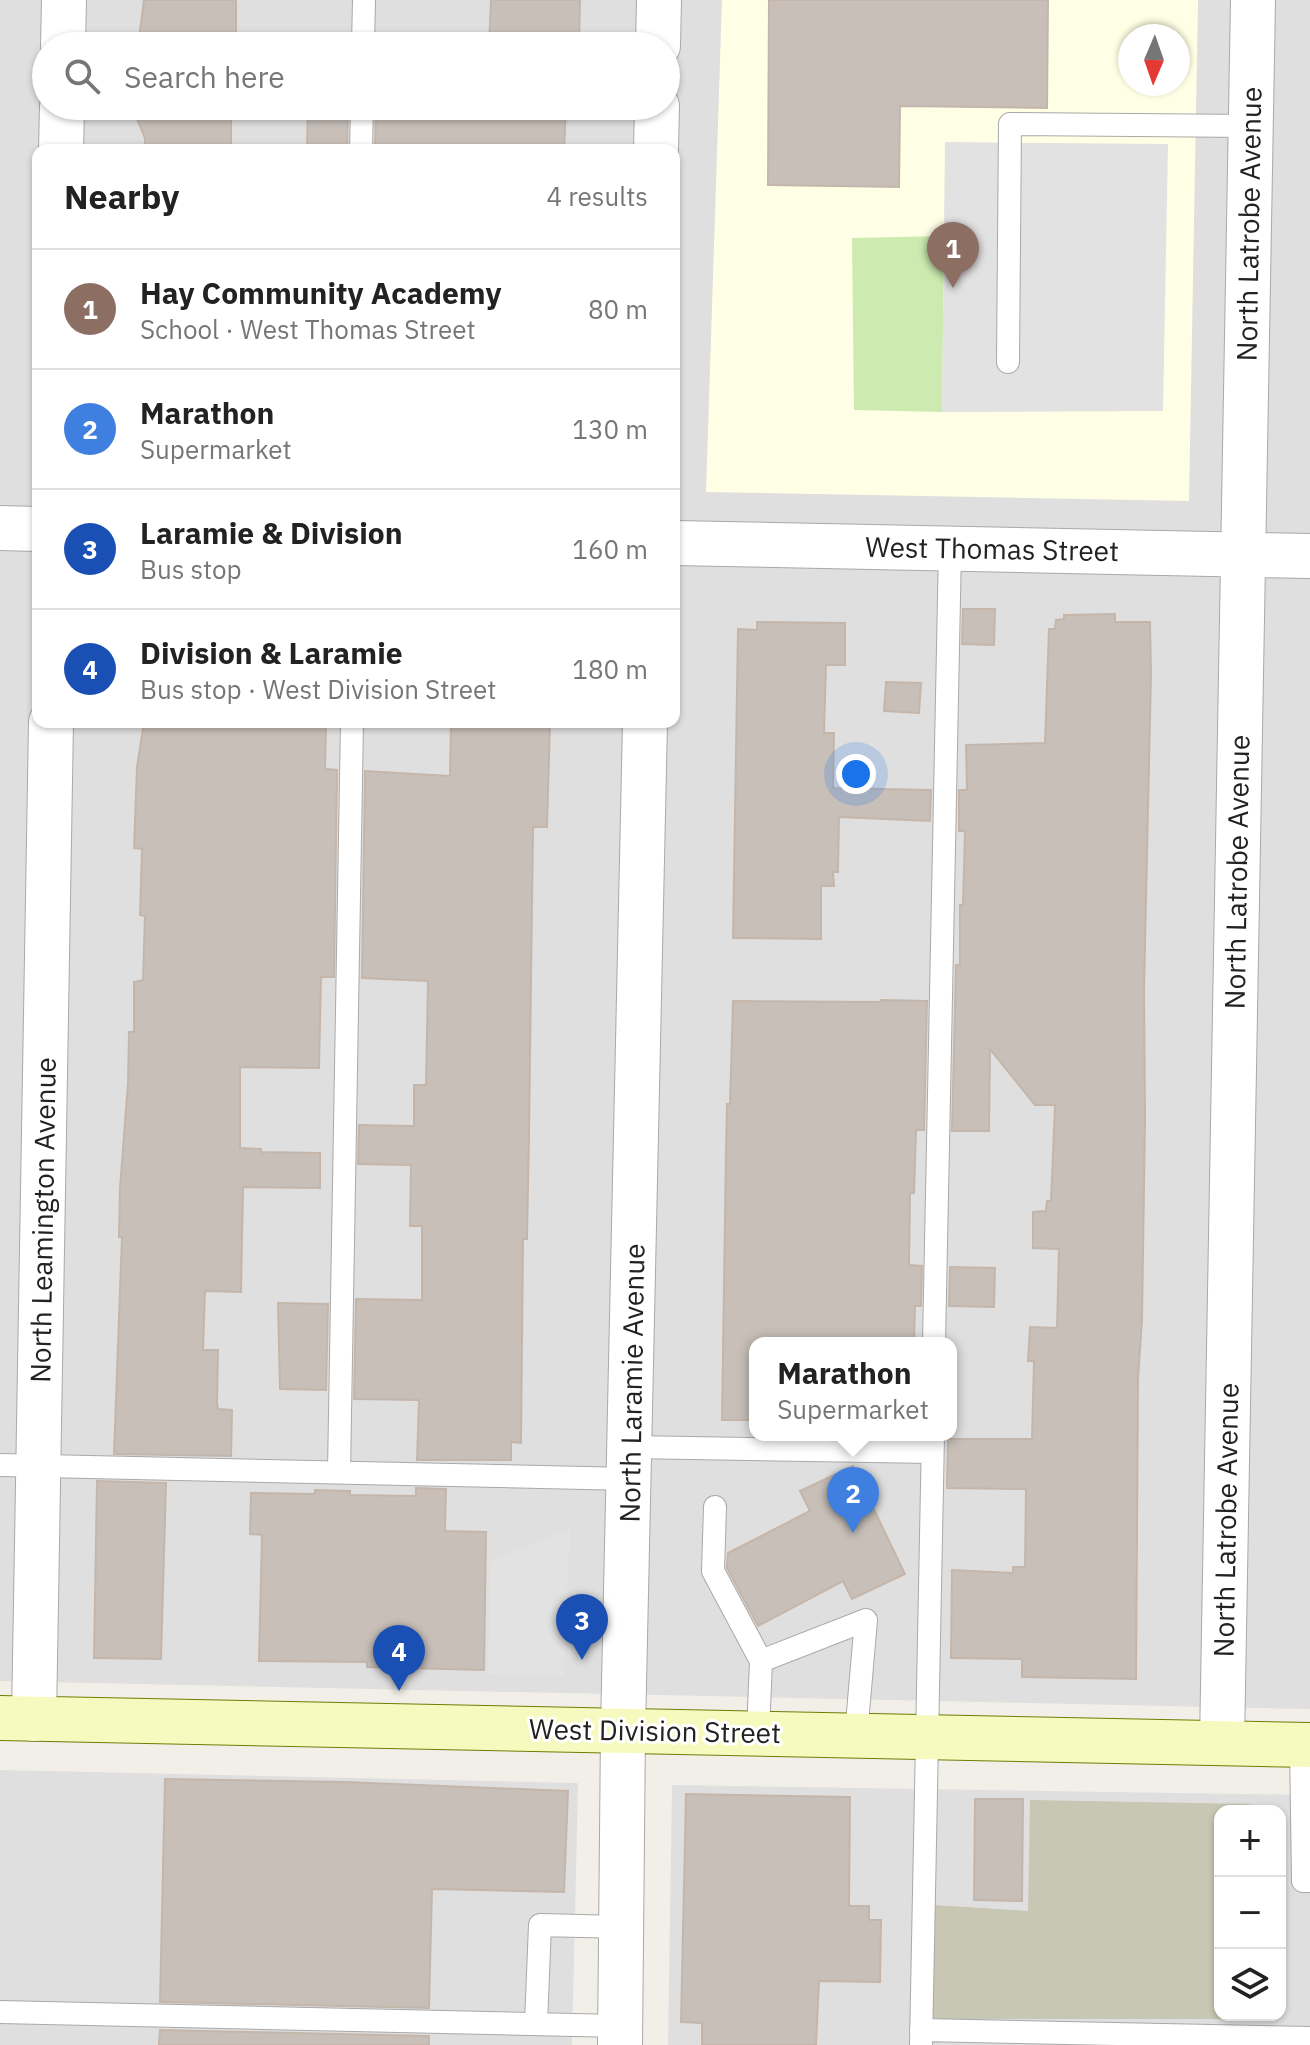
<!DOCTYPE html>
<meta charset="utf-8">
<style>
body{margin:0;font-family:"IBM Plex Sans",sans-serif;background:#f2f2f2;color:#222}
.controls{position:absolute;right:24px;bottom:24px;display:grid;overflow:hidden;border-radius:16px;box-shadow:0 2px 6px #0004}
.controls button{width:72px;height:72px;display:grid;place-items:center;padding:0;border:0;border-bottom:2px solid #e0e0e0;background:#fff;color:#222;font:40px sans-serif}
.compass{position:absolute;left:1118px;top:24px;width:72px;height:72px;border-radius:50%;background:#fff;box-shadow:0 2px 6px #0004;rotate:182deg}
.you{position:absolute;left:856px;top:774px;width:28px;height:28px;margin:-20px;border:6px solid #fff;border-radius:50%;background:#1a73e8;box-shadow:0 0 0 12px #1a73e833}
.badge{display:grid;place-items:center;width:52px;height:52px;border-radius:50%;background:#ea580c;color:#fff;font-size:26px;font-weight:700}
.pin{position:absolute;translate:-50% -66px;filter:drop-shadow(0 2px 4px #0008)}
.pin::after{content:'';position:absolute;top:42px;width:28px;height:24px;background:inherit;clip-path:polygon(0 0,100% 0,50% 100%)}
.popup{position:absolute;left:749px;top:1337px;width:208px;height:104px;box-sizing:border-box;display:grid;place-content:center;border-radius:16px;background:#fff;filter:drop-shadow(0 2px 6px #0005);font-size:26px;white-space:nowrap;color:#767676}
.popup b{font-size:30px;color:#222}
.popup::after{content:'';position:absolute;left:50%;top:100%;margin-left:-16px;border:16px solid transparent;border-top-color:#fff}
.list{margin:0;padding:0;list-style:none}
h2{display:flex;justify-content:space-between;align-items:center;height:104px;margin:0;padding:0 32px;font-size:34px}
h2 small{font-size:26px;font-weight:400;color:#767676}
.list li{display:grid;grid-template-columns:52px 1fr auto;gap:24px;align-items:center;box-sizing:border-box;height:120px;padding:0 32px;border-top:2px solid #e0e0e0}
.list b{display:block;font-size:30px;white-space:nowrap}
.list p{margin:0;font-size:26px;white-space:nowrap;color:#767676}
.list em{font-size:26px;font-style:normal;color:#767676}
.icon{flex:none;width:44px;height:44px;fill:none;stroke:currentColor;stroke-width:2;stroke-linecap:round;stroke-linejoin:round}
.map{position:relative;flex:none;width:1310px;height:2045px;overflow:hidden}
.search{position:absolute;background:#fff;box-shadow:0 2px 6px #0004;left:32px;top:32px;width:648px;height:88px;display:flex;align-items:center;gap:20px;box-sizing:border-box;padding:0 28px;border-radius:44px;color:#767676;font-size:30px}
.panel{position:absolute;background:#fff;box-shadow:0 2px 6px #0004;left:32px;top:144px;width:648px;height:584px;border-radius:16px}
.map>svg:first-child{display:block}
</style>
<div class="map">
<svg width="1310" height="2045" viewBox="0 0 1310 2045">
<rect width="100%" height="100%" fill="#f2efe9"/>
<!-- residential -->
<path fill="#e0dfdf" fill-rule="evenodd" d="M0 0H1310V1709L0 1681ZM1130 36H1178V84H1130ZM46 46H666V106H46ZM38 150H674V722H38ZM755 1343H951V1435H755Z
M0 1770 578 1783 572 2045H0Z
M672 1785 1310 1795V2045H668ZM1220 1811H1280V2015H1220Z"/>
<!-- education -->
<path fill="#ffffe5" fill-rule="evenodd" d="M722 0H1198L1189 501 706 492ZM1130 36H1178V84H1130Z"/>
<!-- construction -->
<path fill="#c7c7b4" d="M1030 1800 1249 1804V1811H1220V2015H1243V2019H932L934 1905 1028 1911Z"/>
<!-- grass -->
<path fill="#cdebb0" d="M944 236 942 412 854 410 852 238Z"/>
<!-- parking -->
<path fill="#e2e2e2" d="M945 142 1168 144 1163 411 942 412Z
M570 1529 564 1676 488 1674 491 1561Z"/>
<!-- building -->
<path fill="#c7bfb8" stroke="#c4b6ab" stroke-width="2" d="M144 0H236V46H138Z
M491 0H580L579 46H489Z
M769 0H1048L1047 108 900 106 899 187 768 185Z
M308 106H348L347 150H307Z
M376 106H566L564 150H375Z
M137 119H231V150H145V138Z
M963 609H995L994 645 962 644Z
M1115 614V622H1150L1151 674 1144 989 1145 1119 1142 1320 1138 1379 1136 1679 1022 1677V1659L951 1658 952 1570 1013 1573V1567H1025L1026 1489 947 1488 948 1439H1032L1034 1361H1028L1030 1327 1057 1328 1059 1249 1033 1248V1212L1046 1211 1047 1201H1051L1055 1105H1035L990 1049 989 1131H952L956 965H960V905H963L965 831H959V790H967L966 745 1045 743 1049 629H1055L1056 620 1064 619V615Z
M757 622 845 623V665H826L824 733H834L833 788 931 790 930 821 839 817 838 872H833L834 886H821V939L733 938 738 629 757 630Z
M886 682 921 683 919 713 884 711Z
M144 722H326L325 769 337 770 334 977H321L319 1068 240 1067V1148L261 1149V1152L320 1153V1188L243 1187 241 1292 205 1291 203 1350H218L217 1404 218 1409 232 1410 231 1456 114 1454 122 1237H119L120 1188 128 1083 129 1032H134V982L143 980 145 916 140 915 142 849 134 848 137 767Z
M451 722H550L547 827H533L529 1134 527 1239H523L521 1443 511 1442V1460H417L419 1400 354 1399 356 1299 422 1300V1226H410L411 1165 358 1164 359 1125 414 1126V1085H426L428 981 362 978 365 771 450 776Z
M881 1000 927 1001 924 1130H916L914 1193H910L909 1265 922 1266 921 1306H915L914 1343H755V1420H722L726 1151 727 1104H730L733 1001 880 1002Z
M950 1267 995 1268 994 1307 949 1306Z
M278 1303 328 1304 326 1390 280 1389Z
M853 1466 905 1574 852 1599 843 1581 758 1626 727 1568 728 1553 810 1511 800 1491Z
M97 1481 166 1483 161 1659 94 1658Z
M416 1488 446 1489 445 1531 486 1532 484 1670 367 1667V1662L259 1661 262 1535 250 1534 251 1493 315 1494V1490L350 1491V1495L416 1496Z
M165 1779 345 1782 568 1791 564 1892 432 1889 429 2008 160 2002Z
M686 1794 850 1797 849 1906H869V1920H881L880 1982 819 1981 816 2045H702V2023L681 2022Z
M975 1799H1023L1022 1901 974 1900Z
M160 2030 429 2036V2045H159Z"/>
<g fill="none" stroke-linecap="round" stroke-linejoin="round">
<!-- service casing -->
<g stroke="#a9a9a9" stroke-width="24">
<path id="service" d="M363 46 364 0
M361 150 362 106
M1008 362 1010 124 1250 126
M934 1343 950 548
M630 1447 932 1452
M0 1465 630 1479
M339 1472 352 722
M715 1507 713 1571 761 1661 758 1732
M761 1661 866 1620 856 1735
M1301 1745 1303 1881H1310
M0 2012 620 2026
M536 2024 540 1925 621 1927
M921 2030 1310 2038
M921 2045 933 1435"/>
</g>
<!-- minor casing -->
<g stroke="#a9a9a9" stroke-width="46">
<path id="minor" d="M63 46 64 0
M61 150 62 106
M0 528 38 529
M674 543 1310 556
M34 1719 51 722
M1222 1743 1253 0"/>
</g>
<!-- tertiary casing -->
<g stroke="#a9a9a9" stroke-width="46">
<path id="tertiary" d="M658 46 659 0
M656 150 657 106
M620 2045 623 1730 645 722"/>
</g>
<!-- secondary casing -->
<g stroke="#707d05" stroke-width="46">
<path id="secondary" d="M0 1718 1310 1745"/>
</g>
<!-- service -->
<use href="#service" stroke="#fff" stroke-width="22"/>
<!-- minor -->
<use href="#minor" stroke="#fff" stroke-width="44"/>
<!-- tertiary -->
<use href="#tertiary" stroke="#fff" stroke-width="44"/>
<!-- secondary -->
<use href="#secondary" stroke="#f7fabf" stroke-width="44"/>
</g>
<g text-anchor="middle" stroke-width="6" stroke-linejoin="round" paint-order="stroke">
<!-- street labels -->
<g font-size="28" fill="#222" stroke="#fff">
<text transform="translate(1249 224) rotate(-89)" y="10">North Latrobe Avenue</text>
<text transform="translate(992 549) rotate(1)" y="10">West Thomas Street</text>
<text transform="translate(1237 872) rotate(-89)" y="10">North Latrobe Avenue</text>
<text transform="translate(43 1220) rotate(-89)" y="10">North Leamington Avenue</text>
<text transform="translate(632 1383) rotate(-89)" y="10">North Laramie Avenue</text>
<text transform="translate(1226 1520) rotate(-89)" y="10">North Latrobe Avenue</text>
<text transform="translate(655 1731) rotate(1)" y="10">West Division Street</text>
</g>
</g>
</svg>
<div class="controls">
<button>+</button>
<button>−</button>
<button><svg class="icon" aria-label="layers" viewBox="0 0 24 24"><path d="M12 4l9 5-9 5-9-5zM3 14l9 5 9-5"/></svg></button>
</div>
<svg class="compass" viewBox="-18 -18 36 36"><path d="M0-13l5 13h-10z" fill="#e53935"/><path d="M0 13l5-13h-10z" fill="#767676"/></svg>
<div class="you"></div>
<div class="pin badge" style="left:953px;top:288px;background:#8d6e63">1</div>
<div class="pin badge" style="left:853px;top:1533px;background:#3f7fe0">2</div>
<div class="popup"><b>Marathon</b>Supermarket</div>
<div class="pin badge" style="left:582px;top:1660px;background:#1a4fb4">3</div>
<div class="pin badge" style="left:399px;top:1691px;background:#1a4fb4">4</div>
<div class="search"><svg class="icon" aria-label="search" viewBox="0 0 24 24"><circle cx="10" cy="10" r="6"/><path d="M15 15l6 6"/></svg>Search here</div>
<section class="panel">
<h2>Nearby<small>4 results</small></h2>
<ul class="list">
<li><span class="badge" style="background:#8d6e63">1</span><div><b>Hay Community Academy</b><p>School · West Thomas Street</p></div><em>80 m</em></li>
<li><span class="badge" style="background:#3f7fe0">2</span><div><b>Marathon</b><p>Supermarket</p></div><em>130 m</em></li>
<li><span class="badge" style="background:#1a4fb4">3</span><div><b>Laramie &amp; Division</b><p>Bus stop</p></div><em>160 m</em></li>
<li><span class="badge" style="background:#1a4fb4">4</span><div><b>Division &amp; Laramie</b><p>Bus stop · West Division Street</p></div><em>180 m</em></li>
</ul>
</section>
</div>
